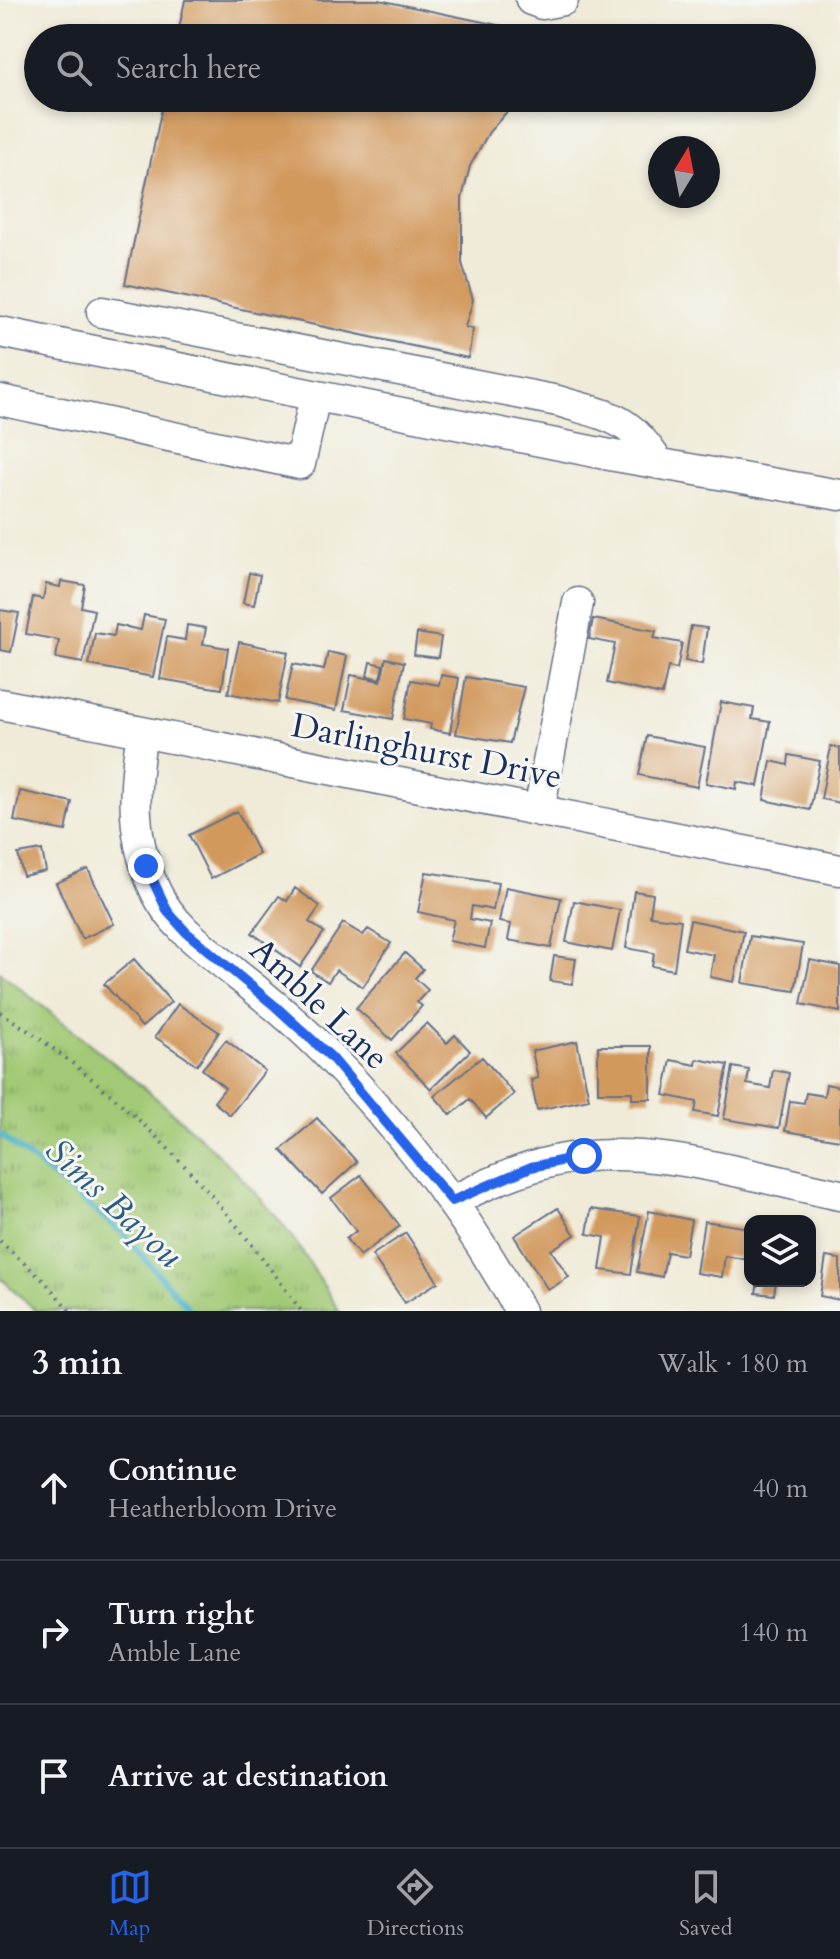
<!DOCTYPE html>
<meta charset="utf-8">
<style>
body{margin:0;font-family:Cardo,serif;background:#20242c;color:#f1f3f6}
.controls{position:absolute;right:24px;bottom:24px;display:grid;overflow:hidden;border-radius:16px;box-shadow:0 4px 12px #0003}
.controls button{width:72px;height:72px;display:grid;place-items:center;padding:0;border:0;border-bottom:2px solid #363941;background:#171b24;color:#f1f3f6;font:40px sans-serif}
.compass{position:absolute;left:648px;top:136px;width:72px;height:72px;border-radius:50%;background:#171b24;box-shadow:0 4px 12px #0003;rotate:10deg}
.stop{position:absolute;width:24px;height:24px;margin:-18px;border:6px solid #2563eb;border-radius:50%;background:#fff}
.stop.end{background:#2563eb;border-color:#fff;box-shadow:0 2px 8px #0008}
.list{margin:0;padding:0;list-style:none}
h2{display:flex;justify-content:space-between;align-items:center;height:104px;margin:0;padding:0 32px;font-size:34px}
h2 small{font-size:26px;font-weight:400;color:#9ea1a6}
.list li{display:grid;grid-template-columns:52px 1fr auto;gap:24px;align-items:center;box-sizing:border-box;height:144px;padding:0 32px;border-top:2px solid #363941}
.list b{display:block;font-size:30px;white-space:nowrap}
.list p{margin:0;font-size:26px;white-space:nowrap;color:#9ea1a6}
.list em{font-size:26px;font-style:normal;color:#9ea1a6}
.icon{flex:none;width:44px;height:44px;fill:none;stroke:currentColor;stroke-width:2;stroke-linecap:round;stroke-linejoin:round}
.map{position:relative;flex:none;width:840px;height:1311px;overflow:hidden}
.search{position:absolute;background:#171b24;box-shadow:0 4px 12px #0003;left:24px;right:24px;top:24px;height:88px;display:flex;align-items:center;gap:20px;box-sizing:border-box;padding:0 28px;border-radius:44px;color:#9ea1a6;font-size:30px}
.sheet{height:536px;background:#171b24}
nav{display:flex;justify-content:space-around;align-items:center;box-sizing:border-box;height:112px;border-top:2px solid #363941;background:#171b24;font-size:22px;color:#9ea1a6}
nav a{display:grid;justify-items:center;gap:4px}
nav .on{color:#2563eb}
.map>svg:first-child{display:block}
</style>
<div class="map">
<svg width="840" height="1311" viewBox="0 0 840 1311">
<defs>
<pattern id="grass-tufts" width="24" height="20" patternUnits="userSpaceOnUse" patternTransform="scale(2)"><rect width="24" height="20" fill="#a2c974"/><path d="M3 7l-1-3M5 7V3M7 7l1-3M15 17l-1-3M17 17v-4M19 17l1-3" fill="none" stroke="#83a462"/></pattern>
</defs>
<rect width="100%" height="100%" fill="#f6f6f2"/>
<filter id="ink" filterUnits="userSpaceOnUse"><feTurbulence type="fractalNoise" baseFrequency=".0125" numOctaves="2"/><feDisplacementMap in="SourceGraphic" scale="16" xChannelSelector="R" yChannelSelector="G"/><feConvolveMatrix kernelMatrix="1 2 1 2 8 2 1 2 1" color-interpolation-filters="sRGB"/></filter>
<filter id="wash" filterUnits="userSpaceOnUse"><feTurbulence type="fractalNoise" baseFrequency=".006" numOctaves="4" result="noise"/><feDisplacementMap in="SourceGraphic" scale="32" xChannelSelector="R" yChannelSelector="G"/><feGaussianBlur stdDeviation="1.8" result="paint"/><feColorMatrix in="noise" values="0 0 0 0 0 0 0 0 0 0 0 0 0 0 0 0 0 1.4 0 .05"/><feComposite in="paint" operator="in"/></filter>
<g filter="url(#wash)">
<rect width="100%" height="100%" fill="#f0ebd8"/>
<!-- grass -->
<path fill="url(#grass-tufts)" stroke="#5e7c69" stroke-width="2" d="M0 972C98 1052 207 1129 286 1229 306 1254 322 1284 339 1311H36L0 1277Z"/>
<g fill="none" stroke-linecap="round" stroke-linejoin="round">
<!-- stream -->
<path stroke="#48b1c7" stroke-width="6" d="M0 1134 122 1233 191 1311"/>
</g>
<g id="blocks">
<!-- building -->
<path fill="#d2995d" d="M185 0H379L502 26 515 38H177Z
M164 98H519L489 132 470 166 462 198V263L473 300 465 327 473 329 468 358 125 284Z
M249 573 260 575 254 605 243 603Z
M61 581 85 585 81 607 94 610 83 663 56 658 59 640 26 634 33 597 43 599 46 584 60 587Z
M0 610 19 613 11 652 0 650Z
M144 615 165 619 153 677 89 665 95 633 114 636 116 625 141 630Z
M593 619 656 631 654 638 682 643 677 669 668 667 662 695 607 683 615 644 589 639Z
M187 625 206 628 203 644 228 648 222 689 160 679 167 637 185 640Z
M691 626 707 628 702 664 685 661Z
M417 633 441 637 438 658 414 655Z
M239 642 288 652 278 703 228 693Z
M328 652 347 656 336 710 285 700 293 664 324 670Z
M386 658 404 662 393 719 344 710 351 675 381 681Z
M370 662 383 665 380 679 367 676Z
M441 675 459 678 450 733 430 729 431 724 404 719 411 680 439 685Z
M466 677 524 687 510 743 456 734Z
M721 702 754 708 752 719 770 722 758 786 737 782 736 789 706 783Z
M647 736 705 747 697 787 639 775Z
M831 746 840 748V803L821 799Z
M789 755 820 761 810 810 764 800 771 761 788 765Z
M20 791 72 802 66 831 14 821Z
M237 811 259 854 211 879 189 835Z
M42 850 46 871 23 876 18 854Z
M88 869 114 924 82 939 56 883Z
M426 872 498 883 493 910 472 906 470 919 490 923 485 948 449 941 454 920 418 912Z
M506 887 561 898 551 948 508 940 511 924 499 922Z
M295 888 320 906 309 922 324 932 300 967 252 933 279 896 287 901Z
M634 891 653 894 650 916 681 920 674 970 652 966 654 953 626 948Z
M574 901 620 910 612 951 566 942Z
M690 920 744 931 734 982 710 977 714 955 684 949Z
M343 923 363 935 368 929 391 943 363 987 336 970 328 982 311 971Z
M750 936 803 944 795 991 742 983Z
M405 953 423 969 415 978 428 990 417 1002 422 1006 392 1040 356 1008Z
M554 956 576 959 572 984 550 981Z
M134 959 171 1002 142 1027 104 984Z
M810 960 840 966V1012L801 1004Z
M178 1004 219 1032 197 1065 155 1037Z
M427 1023 447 1043 455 1035 470 1051 431 1089 396 1053Z
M226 1040 265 1071 230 1115 214 1102 225 1088 202 1069Z
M577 1041 589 1099 537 1110 531 1080 538 1078 532 1051Z
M598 1046H651V1099H632V1092H598Z
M482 1057 514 1094 486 1118 470 1099 451 1115 434 1096Z
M697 1059 728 1065 718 1116 695 1112 697 1102 664 1095 671 1060 696 1065Z
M733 1067 749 1070 747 1084 770 1088 773 1070 789 1073 779 1128 724 1119Z
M826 1084 840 1087V1140L785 1131 790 1101 804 1103 806 1093 824 1096Z
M317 1118 357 1162 322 1194 281 1150Z
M361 1175 400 1226 360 1256 346 1239 356 1231 331 1198Z
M558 1208 575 1235 551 1250 569 1277 548 1290 514 1236Z
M591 1209 640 1216 631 1274 600 1270 605 1237 587 1234Z
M649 1211 691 1220 685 1255 667 1252 662 1277 637 1272Z
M704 1221 750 1228V1260L725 1256 722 1277 696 1273Z
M406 1233 438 1282 405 1303 372 1255Z
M826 1257 840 1259V1300L820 1296Z
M758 1281H776L774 1295 756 1293Z"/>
</g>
</g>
<g filter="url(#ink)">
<use href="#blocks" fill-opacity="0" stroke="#667189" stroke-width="2"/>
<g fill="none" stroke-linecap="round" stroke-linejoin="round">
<!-- minor casing -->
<g stroke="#667189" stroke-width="33">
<path id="minor" d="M531 0 542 4 563 0
M102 312 558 401C610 417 628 415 659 464
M0 332 615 456 840 495
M0 400 300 464 315 396
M0 704 840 870
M142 732C133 788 130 838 156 892 173 927 206 949 236 974 269 1000 302 1027 331 1058 404 1133 470 1219 520 1311
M539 811 578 603
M452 1201C485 1185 518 1169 555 1161 648 1141 748 1176 840 1195"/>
</g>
<!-- path -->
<path stroke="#667189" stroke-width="4" stroke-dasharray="2 6" stroke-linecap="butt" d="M0 1012C126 1093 215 1189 301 1311
M0 1241 46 1283 70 1311"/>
<!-- minor -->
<use href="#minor" stroke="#fff" stroke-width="30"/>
</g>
</g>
<g fill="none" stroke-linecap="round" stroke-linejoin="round" filter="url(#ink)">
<!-- route -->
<path stroke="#2563eb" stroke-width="10" d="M146 866 168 912 186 932 275 1006 332 1058 452 1201 531 1167 584 1156"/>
</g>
<g text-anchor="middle" stroke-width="6" stroke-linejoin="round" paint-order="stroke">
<!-- street labels -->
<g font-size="34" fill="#1b2f5e" stroke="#f6f6f2">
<text transform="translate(427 750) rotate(11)" y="12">Darlinghurst Drive</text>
<text transform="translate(320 1003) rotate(43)" y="12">Amble Lane</text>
</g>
<!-- water labels -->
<g font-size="36" font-style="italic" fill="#2b5c83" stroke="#f6f6f2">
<text transform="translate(115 1202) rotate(43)" y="13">Sims Bayou</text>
</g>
</g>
</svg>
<div class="controls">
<button><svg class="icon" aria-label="layers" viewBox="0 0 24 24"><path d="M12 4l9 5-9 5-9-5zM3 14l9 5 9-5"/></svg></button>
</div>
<svg class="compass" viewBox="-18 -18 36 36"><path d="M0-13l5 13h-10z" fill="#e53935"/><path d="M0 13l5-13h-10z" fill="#9ea1a6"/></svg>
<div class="stop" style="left:584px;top:1156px"></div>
<div class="stop end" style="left:146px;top:866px"></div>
<div class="search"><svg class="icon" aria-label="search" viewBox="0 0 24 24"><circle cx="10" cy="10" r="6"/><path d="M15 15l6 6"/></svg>Search here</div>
</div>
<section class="sheet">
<h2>3 min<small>Walk · 180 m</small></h2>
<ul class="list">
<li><svg class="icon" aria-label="ahead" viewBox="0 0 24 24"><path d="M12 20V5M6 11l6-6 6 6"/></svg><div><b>Continue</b><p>Heatherbloom Drive</p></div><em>40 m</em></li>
<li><svg class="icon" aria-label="right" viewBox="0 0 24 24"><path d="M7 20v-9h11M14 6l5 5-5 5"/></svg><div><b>Turn right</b><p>Amble Lane</p></div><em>140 m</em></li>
<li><svg class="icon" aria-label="arrive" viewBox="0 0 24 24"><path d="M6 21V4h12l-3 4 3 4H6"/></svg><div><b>Arrive at destination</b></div></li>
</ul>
</section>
<nav>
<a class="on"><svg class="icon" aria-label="map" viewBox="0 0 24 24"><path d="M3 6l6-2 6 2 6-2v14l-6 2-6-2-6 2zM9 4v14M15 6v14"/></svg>Map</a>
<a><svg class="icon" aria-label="directions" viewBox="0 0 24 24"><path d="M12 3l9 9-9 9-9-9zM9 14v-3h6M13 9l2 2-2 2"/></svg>Directions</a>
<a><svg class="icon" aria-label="saved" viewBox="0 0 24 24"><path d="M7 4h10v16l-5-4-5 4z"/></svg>Saved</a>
</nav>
